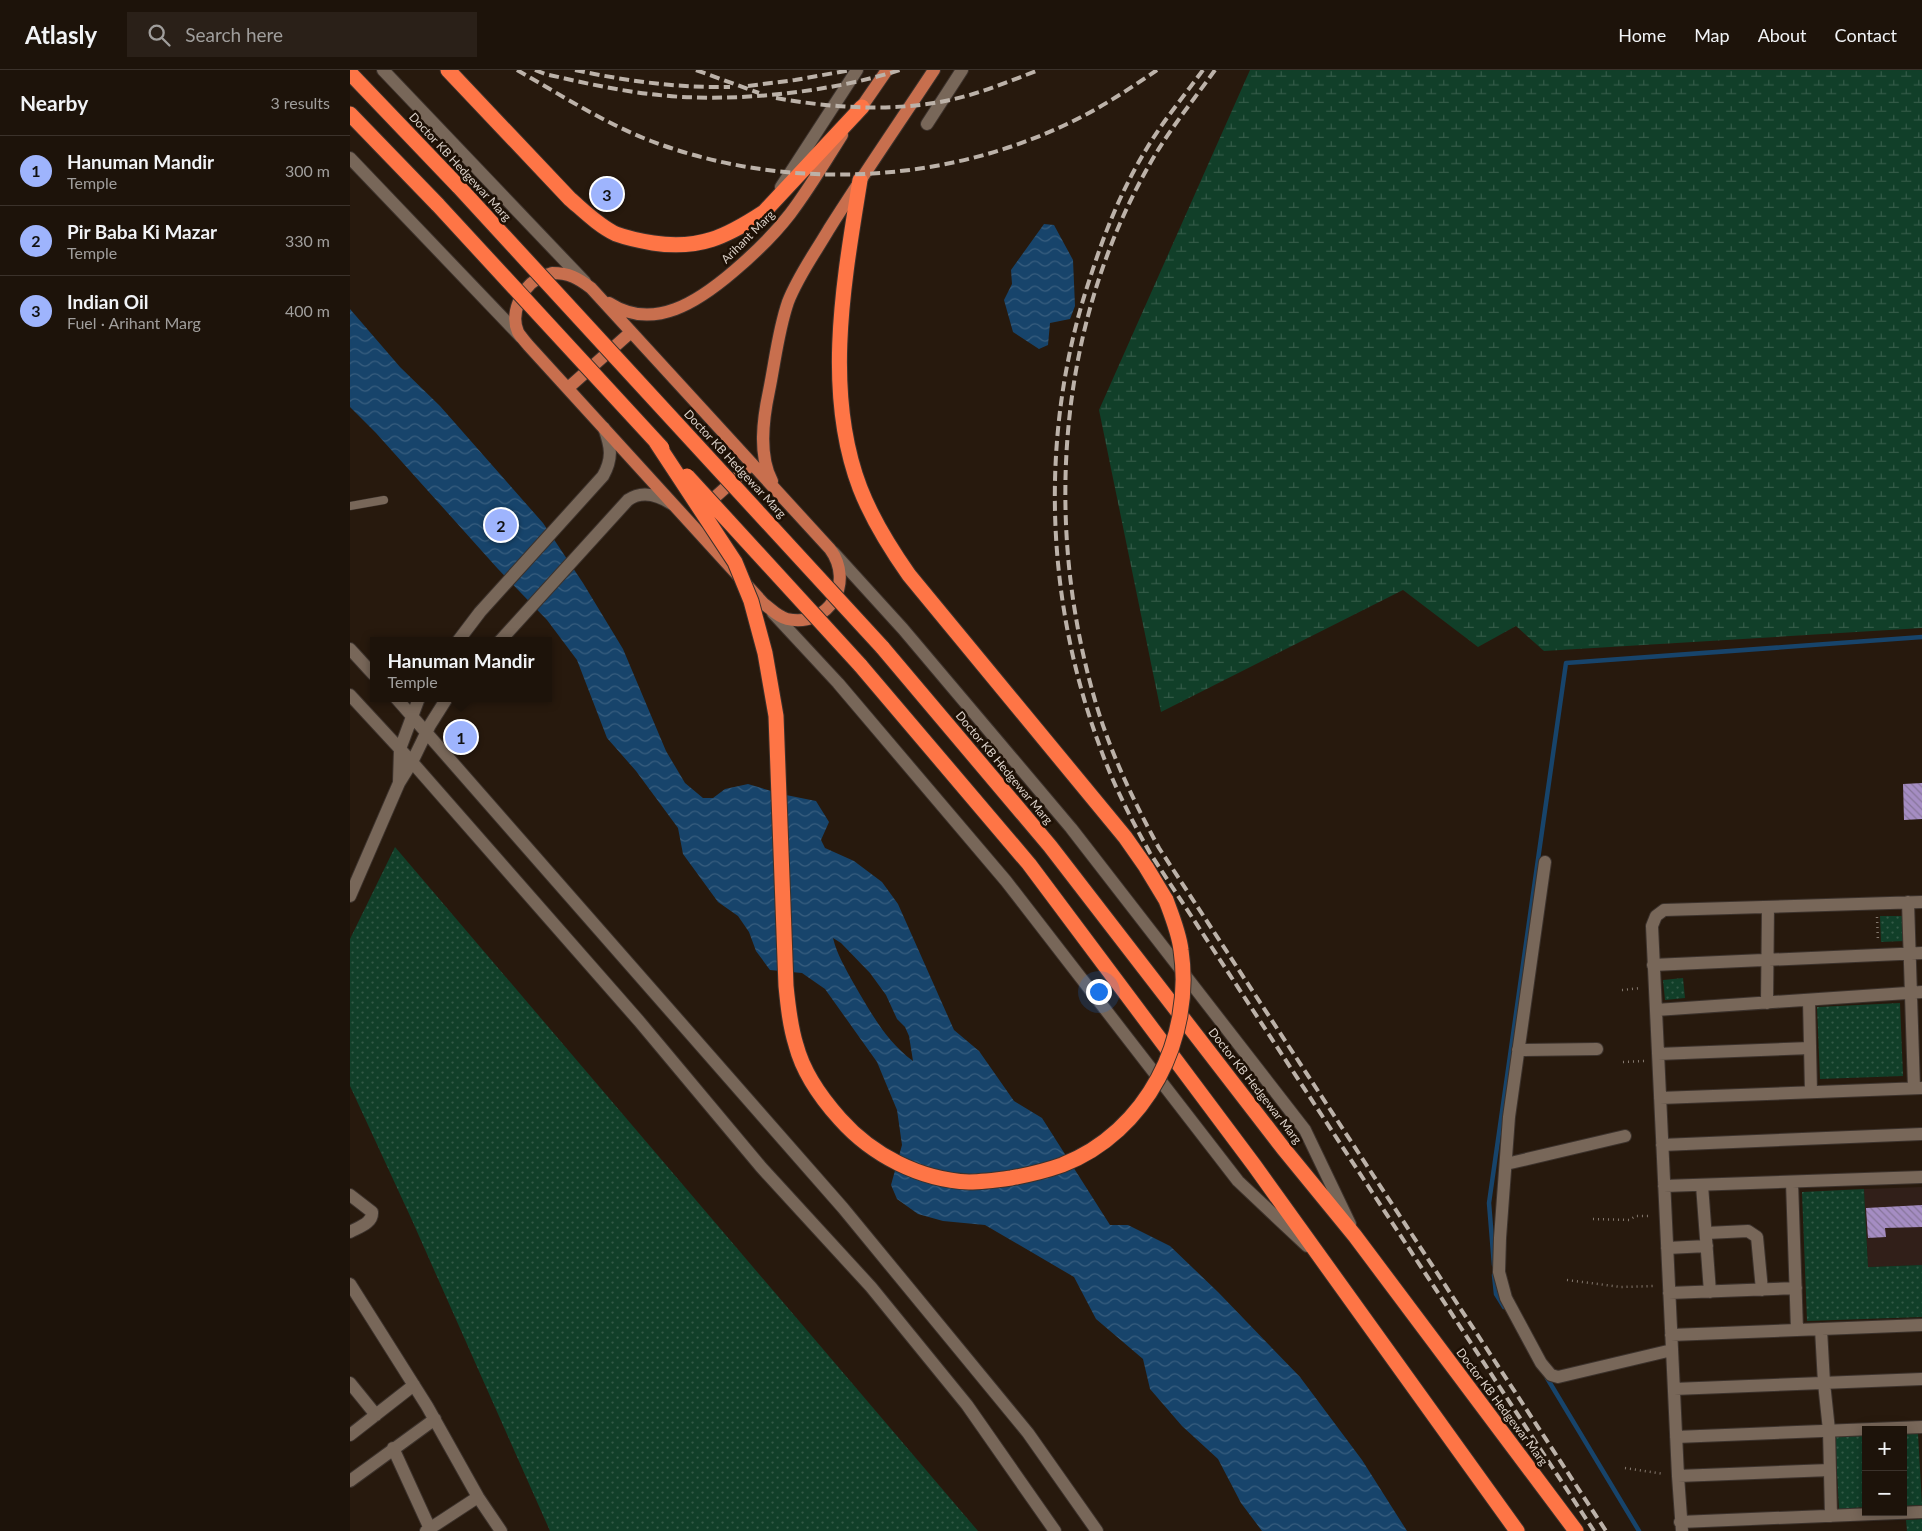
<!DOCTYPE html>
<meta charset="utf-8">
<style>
body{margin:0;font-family:Lato,sans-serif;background:#2a2018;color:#f1f3f6}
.controls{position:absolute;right:15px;bottom:15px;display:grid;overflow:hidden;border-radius:0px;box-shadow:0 2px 12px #0003}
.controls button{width:45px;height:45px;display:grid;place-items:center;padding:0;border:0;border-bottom:1px solid #3b322b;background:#1d130a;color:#f1f3f6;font:25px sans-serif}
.you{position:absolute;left:748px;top:921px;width:18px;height:18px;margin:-12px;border:4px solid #fff;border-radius:50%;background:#1a73e8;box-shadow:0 0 0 8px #1a73e833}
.badge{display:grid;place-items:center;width:32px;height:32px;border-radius:50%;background:#9eb4fd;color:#111;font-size:16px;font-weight:700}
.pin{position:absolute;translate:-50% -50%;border:2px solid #fff;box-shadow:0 1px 5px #0006}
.popup{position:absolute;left:20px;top:567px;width:182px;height:65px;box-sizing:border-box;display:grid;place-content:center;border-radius:0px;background:#1d130a;filter:drop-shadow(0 1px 4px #0005);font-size:16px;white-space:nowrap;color:#a09e9c}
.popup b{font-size:19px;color:#f1f3f6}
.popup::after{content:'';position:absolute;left:50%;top:100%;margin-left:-10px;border:10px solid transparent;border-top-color:#1d130a}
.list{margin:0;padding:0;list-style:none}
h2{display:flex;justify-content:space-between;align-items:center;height:65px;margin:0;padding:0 20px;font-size:21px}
h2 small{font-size:16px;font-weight:400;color:#a09e9c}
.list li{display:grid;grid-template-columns:32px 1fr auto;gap:15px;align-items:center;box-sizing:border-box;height:70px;padding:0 20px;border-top:1px solid #3b322b}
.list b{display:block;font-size:19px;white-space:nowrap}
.list p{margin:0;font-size:16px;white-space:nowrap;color:#a09e9c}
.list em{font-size:16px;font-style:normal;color:#a09e9c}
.icon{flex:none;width:28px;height:28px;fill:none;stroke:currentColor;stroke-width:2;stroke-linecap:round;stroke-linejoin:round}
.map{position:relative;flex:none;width:1572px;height:1461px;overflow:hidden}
header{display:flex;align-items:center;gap:30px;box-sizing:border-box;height:70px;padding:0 25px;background:#1d130a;border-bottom:1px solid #3b322b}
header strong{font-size:24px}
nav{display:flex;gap:28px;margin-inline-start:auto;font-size:18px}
.search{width:350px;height:45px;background:#2a2018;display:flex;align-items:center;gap:12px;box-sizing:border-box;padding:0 18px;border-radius:0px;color:#a09e9c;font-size:19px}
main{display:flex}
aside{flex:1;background:#1d130a}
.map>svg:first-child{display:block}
</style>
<header>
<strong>Atlasly</strong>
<div class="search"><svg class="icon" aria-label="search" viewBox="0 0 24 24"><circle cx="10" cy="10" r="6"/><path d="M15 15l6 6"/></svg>Search here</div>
<nav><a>Home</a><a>Map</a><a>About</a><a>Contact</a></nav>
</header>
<main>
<aside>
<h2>Nearby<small>3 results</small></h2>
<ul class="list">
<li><span class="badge">1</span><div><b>Hanuman Mandir</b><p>Temple</p></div><em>300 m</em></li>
<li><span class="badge">2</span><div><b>Pir Baba Ki Mazar</b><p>Temple</p></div><em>330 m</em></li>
<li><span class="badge">3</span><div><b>Indian Oil</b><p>Fuel · Arihant Marg</p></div><em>400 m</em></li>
</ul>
</aside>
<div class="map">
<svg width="1572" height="1461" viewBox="0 0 1572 1461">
<defs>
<pattern id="grass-dots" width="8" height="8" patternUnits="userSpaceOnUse" patternTransform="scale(1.25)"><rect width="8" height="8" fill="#113f29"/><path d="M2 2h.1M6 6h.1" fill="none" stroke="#335a47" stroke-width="1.8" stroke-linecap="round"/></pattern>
<pattern id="wetland-marsh" width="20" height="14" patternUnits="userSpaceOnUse" patternTransform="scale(1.25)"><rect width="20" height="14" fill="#113f29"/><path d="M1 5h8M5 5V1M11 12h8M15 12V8" fill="none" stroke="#335a47"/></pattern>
<pattern id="water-waves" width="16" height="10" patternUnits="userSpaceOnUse" patternTransform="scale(1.25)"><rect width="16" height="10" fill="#17446b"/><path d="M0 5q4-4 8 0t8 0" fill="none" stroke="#385e7f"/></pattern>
<pattern id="building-back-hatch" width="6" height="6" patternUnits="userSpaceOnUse" patternTransform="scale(1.25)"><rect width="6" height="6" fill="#a58dc3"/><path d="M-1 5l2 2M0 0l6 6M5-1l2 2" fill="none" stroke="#87759a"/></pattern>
</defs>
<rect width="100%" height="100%" fill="#27190d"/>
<!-- education -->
<path fill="#311f19" d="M1572 1117V1195L1518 1197 1514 1119Z"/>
<!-- grass -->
<path fill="url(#grass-dots)" d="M45 777 628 1461H200L61 1148 0 1016V869Z
M1530 846H1554L1555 871 1531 872Z
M1333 908 1335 928 1315 930 1313 910Z
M1550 933 1553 1006 1470 1009 1467 937Z
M1514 1119 1518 1197 1572 1195V1247L1457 1251 1452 1122Z
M1553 1363H1568L1572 1435 1553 1436Z
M1516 1365V1437L1489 1439 1485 1366Z
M1572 1449V1461H1557L1556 1450Z"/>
<!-- wetland -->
<path fill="url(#wetland-marsh)" d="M900 0H1572V558L1194 581 1166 556 1128 577 1053 520 811 642 749 340Z"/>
<!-- water -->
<path fill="url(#water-waves)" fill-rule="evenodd" d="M694 154 704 155 723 190 725 236 720 249 700 253 698 275 689 279 663 262 654 230 662 214 661 200Z
M0 239 50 297 90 336 193 453 233 513 273 579 316 681 335 713 353 728H363L375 719 398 714 431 724 466 731 479 752 471 770 475 778 504 791 532 812 548 834 604 960 629 981 664 1031 692 1048 760 1155H778L820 1176 868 1222 950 1307 1012 1390 1057 1461H912L891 1433 868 1389 832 1356 800 1319 793 1289 746 1249 724 1207 635 1155 593 1151 568 1144 547 1129 541 1115 552 1075 547 1040 527 992 475 919 452 903 420 900 406 881 399 862 388 846 368 832 333 784 328 758 286 701 257 668 227 590 197 550 148 499 26 363 0 337ZM483 868 491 873 520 903 536 925 547 949 555 957 559 966 563 991C536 971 521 943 504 914 496 899 487 885 483 868Z"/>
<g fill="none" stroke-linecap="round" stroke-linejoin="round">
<!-- stream -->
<path stroke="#17446b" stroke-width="4.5" d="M1144 1195 1139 1133 1216 593 1572 567
M1144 1205 1146 1224 1154 1237
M1197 1308 1289 1461"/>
</g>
<!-- building -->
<path fill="url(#building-back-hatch)" d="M1572 713V749L1554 750 1553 714Z
M1572 1135V1157L1535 1158 1536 1167 1518 1168 1516 1138Z"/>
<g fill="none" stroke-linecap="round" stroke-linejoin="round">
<!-- lane casing -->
<g stroke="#3c322c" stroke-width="9">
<path id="lane" d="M0 436 34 430"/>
</g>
<!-- street casing -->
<g stroke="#3c322c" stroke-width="14">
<path id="street" d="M577 54 612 0
M1195 792 1159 1047 1150 1168 1149 1202 1156 1228 1191 1293 1201 1305 1208 1307 1322 1280
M1558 832 1564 1018
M1303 895 1572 883
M1459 930 1461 1022
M1417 933 1418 837
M1306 940 1572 922
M1168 980 1247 979
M1308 984 1460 978
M1310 1028 1572 1018
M1312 1075 1572 1064
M1156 1094 1275 1066
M1442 1112 1447 1260
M1352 1115 1360 1222
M1314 1116 1572 1107
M0 1125 22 1142C23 1153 9 1157 0 1162
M1356 1163 1398 1161 1407 1167 1412 1220
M1317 1178 1357 1176
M0 1214 77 1336 128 1427 151 1461
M1319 1223 1446 1218
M1471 1259 1474 1313 1479 1360 1481 1446
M1321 1265 1572 1255
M0 1313 26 1345
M1324 1319 1572 1309
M0 1365 64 1315
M1326 1367 1572 1357
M43 1378 81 1461
M1328 1406 1480 1400
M0 1411 85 1349
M1330 1452 1572 1442
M76 1461 128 1427
M1332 1461 1328 1406 1302 856 1306 846 1314 840 1572 832"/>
</g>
<!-- secondary casing -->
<g stroke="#3c322c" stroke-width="14">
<path id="secondary" d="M33 0 235 212
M0 88 171 267
M431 117 507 0
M483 482 553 559 721 758 955 1060 1000 1154
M423 543 488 613 656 811 888 1111 957 1176
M108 571 130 542 253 406C263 388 261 377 254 358
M150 571 278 430C292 420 308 425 322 434
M0 579 23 604
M0 625 62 692 289 951 411 1097 521 1217 617 1335 705 1461
M46 628 493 1138 678 1363 747 1461
M49 712 50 679 69 628
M0 826 49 713 62 692 80 655 97 628"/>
</g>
<!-- primary casing -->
<g stroke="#3c322c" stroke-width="14">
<path id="primary" d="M506 45 537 0
M202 203C219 203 228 208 241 218L480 479C505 513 479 558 437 549 428 547 421 539 414 534L178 275C175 271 170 266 168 262 160 244 171 219 187 209 191 206 197 205 202 203Z
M259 233C304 262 349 231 384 201 404 184 423 166 440 144 459 119 475 92 492 65
M218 318 281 262
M422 411C408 385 413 349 419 321 425 292 428 261 438 232 448 206 465 183 479 159 513 105 549 53 584 0
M354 437 402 394"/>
</g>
<!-- highway casing -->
<g stroke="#3c322c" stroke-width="17">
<path id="highway" d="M98 0 220 129C234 141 249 156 266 164 277 168 291 171 303 173 349 180 376 167 414 142L512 37
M0 3 109 117
M0 44 88 135
M510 110C494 210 473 321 510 418 522 449 540 478 559 505L775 767 796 797 816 830
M532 577 700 776 933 1078 1005 1166 1226 1461
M510 595 679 794 904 1095 1167 1461"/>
</g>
<!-- path -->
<path stroke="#84786e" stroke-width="2.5" stroke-dasharray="1 4" stroke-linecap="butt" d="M1527 847 1528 872
M1272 920 1291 918
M1273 992 1294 991
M1243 1149 1279 1150 1286 1146H1301
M1217 1210 1271 1217 1305 1216
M1275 1398 1314 1404"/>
<!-- lane -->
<use href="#lane" stroke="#786759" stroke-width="8"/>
<!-- street -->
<use href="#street" stroke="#786759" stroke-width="12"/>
<!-- secondary -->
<use href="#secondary" stroke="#786759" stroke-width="12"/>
<!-- primary -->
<use href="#primary" stroke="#c86f4e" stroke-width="12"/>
<!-- highway -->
<use href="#highway" stroke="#fe7546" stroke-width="15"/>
<!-- rail -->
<path stroke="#bcb2a9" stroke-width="4" stroke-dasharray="10 5" stroke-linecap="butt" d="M167 0C211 25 254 53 301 71 433 121 589 115 717 54 749 39 778 20 807 0
M185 0 195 4C230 12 265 20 300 24 376 34 478 23 550 0
M225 0C276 11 328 18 380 17
M346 0 409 23
M853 0C834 26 813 51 797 78 773 117 755 161 741 205 689 358 694 526 750 677 763 714 781 749 800 783L1244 1461
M865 0C845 28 823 55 805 85 707 250 692 455 747 637 762 686 784 732 809 778L1256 1461
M398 16 445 10 501 0
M426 28C488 39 555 43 616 26 641 19 665 9 689 0"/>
<!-- highway-bridge casing -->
<g stroke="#3c322c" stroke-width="17" stroke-linecap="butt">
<path id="highway-bridge" d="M109 117 532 577
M88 135 312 378
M306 372 385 492 401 531 415 583 426 646 436 916C438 936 440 956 446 975 453 1002 472 1029 490 1049 522 1085 570 1110 619 1112 633 1112 647 1110 661 1108 678 1105 695 1101 712 1095 797 1062 844 968 831 880 829 863 822 846 816 830
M337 406 510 595"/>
</g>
<!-- highway-bridge -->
<use href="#highway-bridge" stroke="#fe7546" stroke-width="15"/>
</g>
<g text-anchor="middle" stroke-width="5" stroke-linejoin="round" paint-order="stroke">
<!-- street labels -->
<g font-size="12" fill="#dad0c8" stroke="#1d1005">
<text transform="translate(110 97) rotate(47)" y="4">Doctor KB Hedgewar Marg</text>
<text transform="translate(398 167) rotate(-45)" y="4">Arihant Marg</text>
<text transform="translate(385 394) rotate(47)" y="4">Doctor KB Hedgewar Marg</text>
<text transform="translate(654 698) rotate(50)" y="4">Doctor KB Hedgewar Marg</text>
<text transform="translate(905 1016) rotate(52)" y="4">Doctor KB Hedgewar Marg</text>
<text transform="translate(1152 1337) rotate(53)" y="4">Doctor KB Hedgewar Marg</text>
</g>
</g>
</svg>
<div class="controls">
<button>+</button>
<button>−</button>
</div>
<div class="you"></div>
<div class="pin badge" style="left:111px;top:667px">1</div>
<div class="popup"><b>Hanuman Mandir</b>Temple</div>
<div class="pin badge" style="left:151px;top:455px">2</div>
<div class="pin badge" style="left:257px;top:124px">3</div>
</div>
</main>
